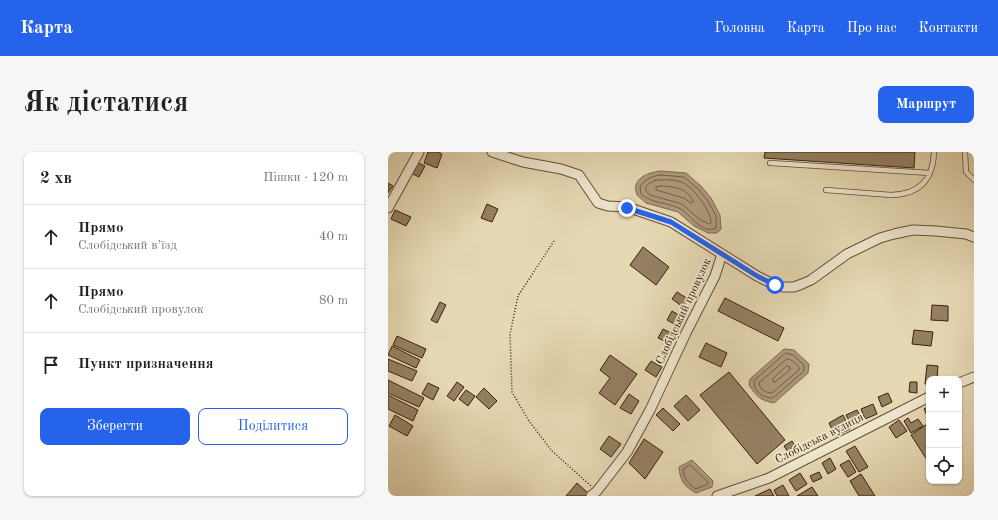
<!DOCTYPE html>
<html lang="uk">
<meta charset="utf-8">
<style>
body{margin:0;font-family:"Old Standard TT",serif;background:#f6f6f6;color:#222}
.controls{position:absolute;right:12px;bottom:12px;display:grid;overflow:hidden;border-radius:8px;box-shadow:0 1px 3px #0004}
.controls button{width:36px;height:36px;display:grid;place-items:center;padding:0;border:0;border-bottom:1px solid #e0e0e0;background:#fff;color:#222;font:20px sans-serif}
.stop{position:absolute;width:12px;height:12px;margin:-9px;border:3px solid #2563eb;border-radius:50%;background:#fff}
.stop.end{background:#2563eb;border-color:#fff;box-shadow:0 1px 4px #0008}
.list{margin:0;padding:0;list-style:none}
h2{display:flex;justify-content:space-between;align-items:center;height:52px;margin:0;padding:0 16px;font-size:17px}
h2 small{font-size:13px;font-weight:400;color:#767676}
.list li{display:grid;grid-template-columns:26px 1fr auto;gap:12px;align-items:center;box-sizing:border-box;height:64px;padding:0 16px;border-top:1px solid #e0e0e0}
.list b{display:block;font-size:15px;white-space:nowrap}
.list p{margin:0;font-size:13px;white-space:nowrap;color:#767676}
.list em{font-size:13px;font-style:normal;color:#767676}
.actions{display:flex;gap:8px;padding:12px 16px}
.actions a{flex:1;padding:9px 0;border:1px solid #2563eb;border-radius:8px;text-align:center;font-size:14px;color:#2563eb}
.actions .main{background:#2563eb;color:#fff}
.icon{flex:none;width:22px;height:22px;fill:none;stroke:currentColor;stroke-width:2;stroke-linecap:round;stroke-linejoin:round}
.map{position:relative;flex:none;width:586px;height:344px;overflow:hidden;border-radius:8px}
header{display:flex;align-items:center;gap:24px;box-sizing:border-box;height:56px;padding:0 20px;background:#2563eb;color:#fff}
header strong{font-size:19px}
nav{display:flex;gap:22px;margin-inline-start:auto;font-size:14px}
.intro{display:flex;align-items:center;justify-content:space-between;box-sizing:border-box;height:96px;padding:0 24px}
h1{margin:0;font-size:28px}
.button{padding:10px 18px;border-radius:8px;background:#2563eb;color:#fff;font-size:14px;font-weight:700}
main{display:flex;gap:24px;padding:0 24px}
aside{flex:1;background:#fff;border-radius:8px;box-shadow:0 1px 3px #0004}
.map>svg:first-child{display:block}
</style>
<header>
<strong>Карта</strong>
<nav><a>Головна</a><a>Карта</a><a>Про нас</a><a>Контакти</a></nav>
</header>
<div class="intro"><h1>Як дістатися</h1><a class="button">Маршрут</a></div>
<main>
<aside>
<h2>2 хв<small>Пішки · 120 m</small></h2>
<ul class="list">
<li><svg class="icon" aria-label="ahead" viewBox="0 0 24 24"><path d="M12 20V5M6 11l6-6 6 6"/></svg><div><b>Прямо</b><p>Слобідський в’їзд</p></div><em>40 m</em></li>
<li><svg class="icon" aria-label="ahead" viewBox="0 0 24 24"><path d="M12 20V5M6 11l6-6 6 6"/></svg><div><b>Прямо</b><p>Слобідський провулок</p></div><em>80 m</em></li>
<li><svg class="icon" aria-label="arrive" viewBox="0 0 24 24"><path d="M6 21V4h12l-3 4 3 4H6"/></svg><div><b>Пункт призначення</b></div></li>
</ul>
<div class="actions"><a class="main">Зберегти</a><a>Поділитися</a></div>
</aside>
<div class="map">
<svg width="586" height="344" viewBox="0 0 586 344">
<rect width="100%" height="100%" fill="#e5d8b3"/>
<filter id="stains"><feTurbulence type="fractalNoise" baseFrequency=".005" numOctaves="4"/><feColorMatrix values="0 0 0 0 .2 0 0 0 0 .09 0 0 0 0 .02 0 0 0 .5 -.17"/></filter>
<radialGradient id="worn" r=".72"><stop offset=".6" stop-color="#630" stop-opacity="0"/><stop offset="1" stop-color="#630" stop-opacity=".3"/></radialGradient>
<!-- water -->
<path fill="#ac997a" stroke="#7f694d" d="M273 19 298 21 313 34 323 46 332 63 333 77 329 81H320L306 74 290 60 258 51 249 43C248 40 247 36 248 33 251 23 264 20 273 19Z
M396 197 406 198 421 212 420 221 386 251C372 248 369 245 361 233L362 227Z
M304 308 325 329 324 335 308 341C296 334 292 329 291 315Z"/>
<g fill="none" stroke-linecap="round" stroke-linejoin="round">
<!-- shore -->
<path stroke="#745c42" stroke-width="1" d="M273 23 296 25 310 37 320 49 328 64V76C313 83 303 62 291 56 278 50 265 52 253 42L252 35C257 27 264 24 273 23Z
M268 28C276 28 286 27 293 30 304 33 324 60 323 71L321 72 311 67 294 52 262 43 258 39C256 32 263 31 268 28Z
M274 34C287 35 300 36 305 50L303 51 296 46 268 38V35Z
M398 201 405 203 416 213V219L385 246C376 246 365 240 366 229Z
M399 207C404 207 408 212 411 215V218L384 241C378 241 371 237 371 231Z
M399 214 402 215V218L387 230H385V227Z
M302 313 320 330V332L308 337C301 333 296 327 295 318Z"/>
</g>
<!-- building -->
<path fill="#948062" stroke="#3c200a" d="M40 0H50L54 2 49 16 36 11Z
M377 0H527L526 16 376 6Z
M28 10 37 14 31 25 23 21Z
M0 31 5 34 0 41Z
M99 52 110 57 104 70 93 66Z
M7 58 23 65 18 74 3 67Z
M255 95 281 115 268 133 242 113Z
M289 140 300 147 295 155 284 147Z
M337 146 396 176 390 189 330 159Z
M52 150 58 153 49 171 43 168Z
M544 153 560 154V169L543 168Z
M284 159 294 165 290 174 279 168Z
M275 177 285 182 281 191 270 186Z
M526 178 545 180 543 194 524 192Z
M9 184 38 197 34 206 5 193Z
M318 191 339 201 333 215 311 205Z
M4 194 32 208 28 216 0 203Z
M222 203 249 222 227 253 211 241 222 226 212 218Z
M0 207 29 219 24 229 0 219Z
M263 209 274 215 268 225 257 218Z
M539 213 550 214 549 227H541V232H537Z
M341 220 397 288 369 312 312 243Z
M0 228 36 246 31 255 0 241Z
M69 230 76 235 66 249 59 244Z
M522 230H529V241L521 240Z
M40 231 51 236 45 248 34 242Z
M96 236 109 249 101 257 88 245Z
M78 238 87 244 80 254 71 247Z
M500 241 504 250 494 255 490 245Z
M241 242 251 249 243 262 232 256Z
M0 243 30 258 25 269 0 257Z
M298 243 312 258 300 269 286 254Z
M485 252 489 262 477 267 473 257Z
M541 254V268L536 257Z
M275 256 292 272 285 279 268 263Z
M469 258 475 269 464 274 458 263Z
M7 263 25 274 19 284 1 274Z
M455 263 462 277 447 284 441 271Z
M520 266 523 271 530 267 535 274 523 281 516 269Z
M511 268 519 279 508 286 501 275Z
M539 272 541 275V311L523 283Z
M221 284 233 292 223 305 212 297Z
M256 287 275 300 257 327 241 311Z
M404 289 410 298 402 303 396 294Z
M467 294 480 315 471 320 458 299Z
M442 306 448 317 440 322 434 311Z
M461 308 468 320 460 325 452 313Z
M431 320 434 326 425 330 422 324Z
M412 321 419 332 408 339 401 328Z
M473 322 487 344H471L462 329Z
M189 331 200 341 197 344H178Z
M395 333 401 344H389L386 338Z
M424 335 430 344H409Z
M382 337 386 344H367Z"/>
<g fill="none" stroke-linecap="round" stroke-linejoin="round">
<!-- lane casing -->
<g stroke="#664e34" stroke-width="6">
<path id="lane" d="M577 0 578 20 586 28
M382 11 542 21
M438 38 503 43C532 42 545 28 546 0"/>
</g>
<!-- street casing -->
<g stroke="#664e34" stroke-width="11">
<path id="street" d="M104 0 135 10 173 17 191 23 210 51 220 54 239 55 283 70 369 124 387 133 395 135H406L414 132 423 128 459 102 492 86 506 82 525 78 548 79 578 82 586 85
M0 56 31 0
M571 231 586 225
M203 344 209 339 239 300 262 258 298 181 327 124 334 102
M329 344 381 326 541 245"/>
</g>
<!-- path -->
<path stroke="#3c200a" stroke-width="1.5" stroke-dasharray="1 2" stroke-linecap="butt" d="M166 89 130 144 122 182 124 240 141 269 164 299 203 334"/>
<!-- lane -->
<use href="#lane" stroke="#eee6ce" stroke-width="4.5"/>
<!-- street -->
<use href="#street" stroke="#eee6ce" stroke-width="9"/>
</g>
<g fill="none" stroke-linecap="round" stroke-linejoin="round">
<!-- route -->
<path stroke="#2563eb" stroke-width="5" d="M239 56 283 70 369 124 387 133"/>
</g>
<g text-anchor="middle" stroke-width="3.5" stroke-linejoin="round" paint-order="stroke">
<!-- street labels -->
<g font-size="12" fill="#3c200a" stroke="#eee6ce">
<text transform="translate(295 159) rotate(-65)" y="4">Слобідський провулок</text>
<text transform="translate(431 286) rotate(-27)" y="4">Слобідська вулиця</text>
</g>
</g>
<rect width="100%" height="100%" filter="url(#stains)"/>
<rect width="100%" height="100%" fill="url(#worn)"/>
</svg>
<div class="controls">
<button>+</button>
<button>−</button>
<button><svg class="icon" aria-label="locate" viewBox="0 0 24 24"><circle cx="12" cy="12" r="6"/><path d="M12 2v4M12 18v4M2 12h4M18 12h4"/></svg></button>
</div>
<div class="stop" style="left:387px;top:133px"></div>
<div class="stop end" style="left:239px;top:56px"></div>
</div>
</main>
